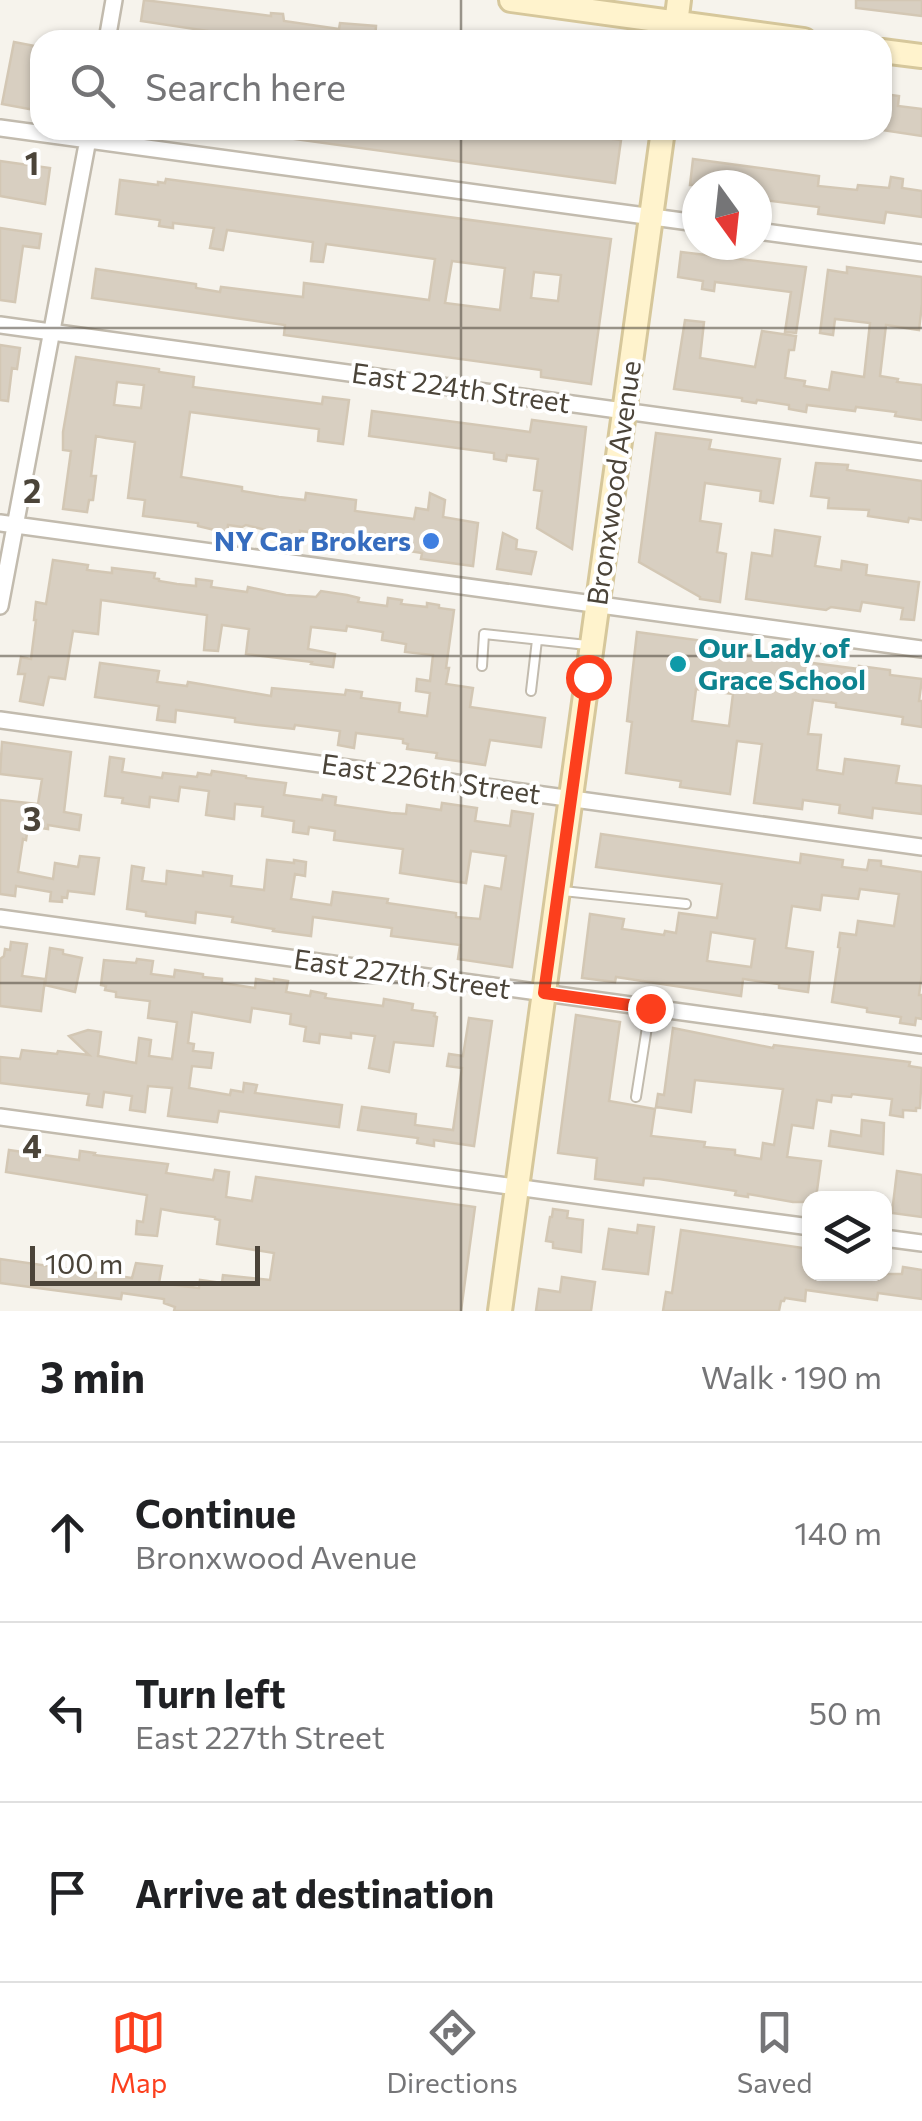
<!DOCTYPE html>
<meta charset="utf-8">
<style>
body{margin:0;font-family:Commissioner,sans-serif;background:#f6f6f6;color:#202124}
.controls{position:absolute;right:30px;bottom:30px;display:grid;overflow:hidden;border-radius:20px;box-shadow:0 2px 8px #0004}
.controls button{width:90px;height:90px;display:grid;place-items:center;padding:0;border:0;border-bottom:2px solid #e0e0e0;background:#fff;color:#202124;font:50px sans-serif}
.compass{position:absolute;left:682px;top:170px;width:90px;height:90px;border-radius:50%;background:#fff;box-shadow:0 2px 8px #0004;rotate:165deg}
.scale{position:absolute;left:30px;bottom:25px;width:230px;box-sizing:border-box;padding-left:10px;border:5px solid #4b4439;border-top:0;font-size:28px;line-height:35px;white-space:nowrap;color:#4b4439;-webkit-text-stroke:8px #fff;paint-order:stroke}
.stop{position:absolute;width:30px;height:30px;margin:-22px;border:8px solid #fc3f1d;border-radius:50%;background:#fff}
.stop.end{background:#fc3f1d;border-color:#fff;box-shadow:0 2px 10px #0008}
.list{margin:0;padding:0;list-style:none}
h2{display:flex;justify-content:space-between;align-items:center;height:130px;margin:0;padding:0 40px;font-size:42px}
h2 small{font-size:32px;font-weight:400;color:#757577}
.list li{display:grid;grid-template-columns:65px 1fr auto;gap:30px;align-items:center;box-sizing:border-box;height:180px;padding:0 40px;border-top:2px solid #e0e0e0}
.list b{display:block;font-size:38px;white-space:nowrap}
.list p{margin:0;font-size:32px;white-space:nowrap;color:#757577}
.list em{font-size:32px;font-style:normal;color:#757577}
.icon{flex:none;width:55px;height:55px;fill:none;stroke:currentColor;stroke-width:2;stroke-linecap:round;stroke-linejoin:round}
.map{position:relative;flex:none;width:922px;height:1311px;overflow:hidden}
.search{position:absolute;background:#fff;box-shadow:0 2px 8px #0004;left:30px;right:30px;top:30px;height:110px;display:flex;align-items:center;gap:25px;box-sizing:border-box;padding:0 35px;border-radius:30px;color:#757577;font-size:38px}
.sheet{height:670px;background:#fff}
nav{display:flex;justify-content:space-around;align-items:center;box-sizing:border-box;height:140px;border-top:2px solid #e0e0e0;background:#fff;font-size:28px;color:#757577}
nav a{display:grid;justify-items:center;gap:5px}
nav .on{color:#fc3f1d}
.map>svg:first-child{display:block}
</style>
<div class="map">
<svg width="922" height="1311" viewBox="0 0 922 1311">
<rect width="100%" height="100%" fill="#f6f3ec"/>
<!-- building -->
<path fill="#d8cfc1" stroke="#d3c7b4" stroke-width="2.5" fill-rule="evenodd" d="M144 0 271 16V13L283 14 284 21 339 29 340 23 376 26 375 40H267L141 21Z
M856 0H922V16L856 8Z
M14 42 40 47V111L2 104Z
M884 94 899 96 898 106 922 109V136L882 130Z
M287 130H547L621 140 615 183 287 138Z
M693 159 819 176 818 186 857 190 858 185 889 188 891 177 903 179 902 188 922 191V217L886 212 884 223 818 214 819 207 757 199V185H690Z
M0 161 50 168 45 204 0 196Z
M166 179 611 239 591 384 541 377V370L284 335 285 325 92 298 96 269 196 284V288L220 292 221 287 303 297 304 283 429 300 435 259 326 244 323 262 311 261 313 242 227 230 223 250 210 248 214 228 173 223V228L159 226 160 220 116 214 120 180 158 185V182L165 183ZM452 261 505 268 500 310 445 303ZM534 272 561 275 558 301 531 298Z
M0 228 41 234 39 248 23 246 15 302 0 300Z
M681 252 806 267 796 333 785 332 791 292 715 282 714 291 702 289 703 281 678 277Z
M847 267 922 277V304L919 330 886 325 880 376 898 379 897 382 922 385V420L895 416 896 412 856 407 855 411 807 405 806 412 789 409V405L757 400 756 403 742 401V398L674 389 685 320 704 322 700 358 755 367 762 331 796 336 794 350H789L785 378 805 381 804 386 829 390 832 372 864 377 870 323 835 319 833 335 820 333 828 270 847 273Z
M0 345 20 348 17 369 12 368 8 401 0 400Z
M76 357 159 369V372L194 377 193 387 322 404 323 397 349 400 343 444 318 441 319 429 190 412 181 477 242 487V491L279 497 305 500 306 493 356 500 355 511 414 519 416 508 428 510 430 493 445 500 443 517 478 523 473 566 421 559 422 553 409 551 410 544 300 531 299 542 282 540V534L265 532 266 530 246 525 242 527 228 525 227 533 198 526V523L143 516 145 500 128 498 135 442 106 438 96 436 91 476H96L93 500H89L87 512 63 509 71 451 63 450V432ZM117 382 144 385 141 408 114 405Z
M372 411 530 432 532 420 586 427 572 549 537 528 542 491 534 490 538 459 507 455 506 461 494 459V453L369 436Z
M656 433 711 440 709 449 780 459 773 503 760 501 761 491 705 483 700 521 721 524 717 552 726 554 720 602 700 599V597L639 562Z
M816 463 848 465 847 470 922 481V520L909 518 908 522 868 516 869 510 828 508 829 498 811 496Z
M775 530 820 537 815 566 841 570 842 561 867 565 866 575 919 582 914 620 901 619 903 608 862 602 860 611 831 607 826 610 746 599 752 553 772 556Z
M503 533 517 540 516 549 536 552 531 574 497 569Z
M53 560 88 565 87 570 112 573V568L155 573 154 578 159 579V581L177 584 196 586V579L212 581 211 587 247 592 248 587 286 595 316 597 321 591 347 595 359 598 358 602 387 606 388 598 402 600 401 604 427 607V603L439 605V608L454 610 446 668H449L446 684 473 688 470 707 545 718 541 747 490 740 485 765 436 758 437 753 407 749 408 744 403 743V739L356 733 354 748 338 745 340 731 295 725 294 729 258 725 235 722V718L176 710 175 722 157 720 159 706 95 697 100 663 159 671 157 682 187 686 188 682 271 696 272 688 345 695 346 690 362 692 361 698 400 703 399 712 427 716 430 693 416 691 417 679 430 681 433 655 405 652 406 644 382 640 383 632 347 626 346 631 311 627 308 649 335 654 333 667 311 664 312 662 246 654 249 629 222 625 218 651 204 650 207 615 101 600 98 634 73 631 65 679 49 677 43 705 20 701 25 674H18L21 657 31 659 36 620H34L36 602 46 604Z
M637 632 726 644 725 652 757 656V651L806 657 805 662 859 669V666L890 670V675L922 679 919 701H922V727L902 724 903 717 836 707V703L813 700 808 734 821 735 817 770 843 774 845 759 899 766 896 783 922 786V814L873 808 872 818 839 813 840 805 803 800 802 809 754 803 762 744 737 741 730 794 680 787 681 781 626 773 632 722 627 721ZM696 689 733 694 729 726 692 721Z
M2 742 71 752 64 812 81 815 79 830 48 825V829L28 826 26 840 23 839 18 872 53 879 55 863 78 867 80 856 99 858 94 894 68 891 67 898 62 897V902L50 901 51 892 16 886 15 896 0 894V800L38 804 42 779 0 774Z
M110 757 124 759 122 772 162 778 163 773 197 777 198 773 211 775 212 771 246 776V778L286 783 284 795 322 800 323 795 336 797 335 805 391 813 406 814 407 805 441 810 442 803 477 808 475 821 510 826 512 811 533 814 512 967 458 959 460 945 391 936 392 928 313 917 311 936 273 931 274 929 232 922 233 917 211 914 196 912 195 923 146 916V912L127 909 132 866 144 868 142 881 166 884 167 871 203 876V872L232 876 231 886 264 890 267 860 294 863V860L306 862 305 876 295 874 291 899 331 905 333 892 388 899 387 903 456 913V917L480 919 485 886 501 889 506 856 471 851 466 883 400 873 403 849 334 840 335 831 309 827 308 834 293 832 294 821 262 816 263 807 235 804 234 819 206 815 209 791 180 787 178 801 150 797 149 807 122 803 123 798 105 796Z
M601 834 800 863 801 854 843 860 842 867 867 870 869 860 881 861V866L922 872V974L919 995H922V1019L916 1018 915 1025 900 1023 901 1017 867 1012V1008L832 1002 840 948 838 947 840 933 856 935 858 921 894 926 899 894 860 889 858 899 822 895 820 910 792 906 786 948 813 952 808 992 779 988V984L743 979 741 996 616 977 615 982 582 978 590 914 624 919 622 929 664 935 665 931 676 933 679 913 717 918 722 884 596 867ZM711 932 755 939 751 967 707 961Z
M11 942 27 944 22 976 45 979 41 1011 0 1006V959L4 956 5 949 10 950Z
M50 948 63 950V954L82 958 75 992 45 985Z
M137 959 153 961 151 974 174 977 175 970 203 974V977L222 979V983L255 988 256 979 274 982V979L288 981 286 992 310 996 311 991 326 994 325 998 383 1006 384 999 413 1004 412 1010 435 1013 434 1016 437 1017 433 1046 394 1042 389 1072 369 1068 375 1036 351 1033V1038L320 1034 319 1043 304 1041 306 1027 290 1024 291 1014 252 1008 250 1022 192 1012 188 1043 194 1044 193 1051 213 1053 211 1068 192 1066 189 1088 230 1095 231 1090 243 1092 244 1083 257 1085 255 1093 342 1105 339 1127 219 1111 217 1122 168 1116 172 1088 148 1086 145 1112 130 1110 132 1096 104 1092 102 1107 87 1105 89 1094 0 1083V1057L20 1059 22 1050 57 1054 58 1051 89 1055 69 1036 88 1030 101 1032 98 1056 136 1063 139 1038 151 1040 149 1056 172 1059 177 1022 148 1018 150 1001 116 997V992L105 990 106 986 101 985 104 960 136 963Z
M576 1015 620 1022 609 1101 655 1109 651 1136 705 1142 704 1147 735 1150V1155L761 1159 763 1143 774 1145 783 1089 695 1080 691 1112 656 1107 658 1094 664 1095 673 1028 773 1048 774 1045 910 1062 909 1066 922 1068 920 1108H916V1111L903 1110V1117L890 1115 892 1099 852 1094 851 1097 832 1095 831 1102 817 1100 813 1128 792 1125 787 1157 821 1161 816 1198H810V1202H793L748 1194V1197L735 1195 736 1191 659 1179 644 1178 643 1185 595 1179 597 1158 558 1153Z
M469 1018 492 1021 474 1146 434 1140V1146L417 1143 418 1138 358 1130 362 1107 416 1114 415 1125 453 1130 462 1068 447 1066 449 1054 463 1056Z
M862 1120 884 1123 883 1154 829 1146 831 1131 861 1136Z
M9 1150 79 1160 80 1151 95 1153 94 1155 168 1164 166 1173 213 1180 215 1170 229 1172 226 1197 252 1201 256 1177 475 1207 461 1311H174L175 1307 164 1303V1299L122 1293 121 1299 0 1283V1259L132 1278 136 1263 162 1266 159 1283 199 1288 200 1280 222 1283 223 1275 270 1280 274 1253 217 1244 220 1220 215 1219V1217L177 1212 161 1209 157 1236 136 1234 137 1221 143 1222 147 1195 6 1172Z
M897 1171 922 1175V1217L892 1213Z
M553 1209 568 1211 567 1218 583 1220 581 1252 553 1248V1242L546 1241 550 1217H552Z
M638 1225 654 1227 648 1274 603 1269 609 1229 637 1233Z
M681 1230 810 1249V1274H902L903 1267 922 1270V1299L878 1293 877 1300 806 1290 805 1301 785 1298 784 1301H781L779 1311H663L666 1292 672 1293Z
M562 1277 595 1282 591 1311H536L539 1289 560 1292Z"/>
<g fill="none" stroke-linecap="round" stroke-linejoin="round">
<!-- lane casing -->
<g stroke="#c2bbae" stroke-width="12">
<path id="lane" d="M482 666 484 634 587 645
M531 691 537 640
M563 891 686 904
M636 1097 650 1008"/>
</g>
<!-- street casing -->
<g stroke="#c2bbae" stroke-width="20">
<path id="street" d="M107 40 114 0
M0 128 697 223
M757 231 922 253
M0 325 922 452
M0 523 922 649
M0 606 89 134
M0 720 922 847
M0 918 922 1045
M0 1117 810 1227
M884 1238 922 1243"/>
</g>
<!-- secondary casing -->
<g stroke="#d6c79b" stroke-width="28">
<path id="secondary" d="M511 0 804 40
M674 40 679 0
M882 51 922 56
M500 1311 663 130"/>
</g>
<!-- lane -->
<use href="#lane" stroke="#fff" stroke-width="8"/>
<!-- street -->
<use href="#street" stroke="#fff" stroke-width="15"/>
<!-- secondary -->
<use href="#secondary" stroke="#fff3cd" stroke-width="22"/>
</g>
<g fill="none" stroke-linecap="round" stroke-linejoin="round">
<!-- route -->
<path stroke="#fc3f1d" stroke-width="12" d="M588 677 544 993 650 1008"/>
</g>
<!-- grid -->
<path fill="none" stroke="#4b4439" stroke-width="2.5" stroke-opacity="0.55" d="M461 0V40M461 130V1311M0 328H922M0 656H922M0 983H922"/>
<!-- markers -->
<circle fill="#3f7fe0" stroke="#fff" stroke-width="4" cx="431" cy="541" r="10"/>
<circle fill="#0f9aa8" stroke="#fff" stroke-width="4" cx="678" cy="664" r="10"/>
<g text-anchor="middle" stroke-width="8" stroke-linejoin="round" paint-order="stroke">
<!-- street labels -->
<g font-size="28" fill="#4b4439" stroke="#fff">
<text transform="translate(461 388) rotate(8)" y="10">East 224th Street</text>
<text transform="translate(614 483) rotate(-82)" y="10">Bronxwood Avenue</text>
<text transform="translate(431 779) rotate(8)" y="10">East 226th Street</text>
<text transform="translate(402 974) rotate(8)" y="10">East 227th Street</text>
</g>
<!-- shop labels -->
<g font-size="28" font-weight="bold" fill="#366cbe" stroke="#fff" text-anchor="end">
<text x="411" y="551">NY Car Brokers</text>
</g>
<!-- culture labels -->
<g font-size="28" font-weight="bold" fill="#0d838f" stroke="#fff" text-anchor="start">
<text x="698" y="658">Our Lady of<tspan x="698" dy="32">Grace School</tspan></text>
</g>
</g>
<g font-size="32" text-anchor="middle" font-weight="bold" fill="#4b4439" stroke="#fff" stroke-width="8" stroke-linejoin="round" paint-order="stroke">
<text x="32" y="175">1</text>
<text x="32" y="503">2</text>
<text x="32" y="831">3</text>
<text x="32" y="1158">4</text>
</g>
</svg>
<div class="controls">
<button><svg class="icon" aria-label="layers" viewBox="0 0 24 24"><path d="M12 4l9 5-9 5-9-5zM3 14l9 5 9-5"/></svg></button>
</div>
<svg class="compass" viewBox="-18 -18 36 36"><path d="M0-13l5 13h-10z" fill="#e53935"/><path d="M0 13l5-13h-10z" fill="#757577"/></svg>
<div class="scale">100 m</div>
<div class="stop" style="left:588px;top:677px"></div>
<div class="stop end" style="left:650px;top:1008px"></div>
<div class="search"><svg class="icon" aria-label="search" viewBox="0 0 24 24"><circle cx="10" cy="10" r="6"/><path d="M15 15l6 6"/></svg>Search here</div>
</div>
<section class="sheet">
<h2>3 min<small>Walk · 190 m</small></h2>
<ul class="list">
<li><svg class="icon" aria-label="ahead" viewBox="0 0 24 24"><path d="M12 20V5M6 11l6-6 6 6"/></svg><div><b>Continue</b><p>Bronxwood Avenue</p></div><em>140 m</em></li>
<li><svg class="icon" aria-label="left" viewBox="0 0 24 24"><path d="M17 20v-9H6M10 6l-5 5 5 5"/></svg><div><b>Turn left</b><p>East 227th Street</p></div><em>50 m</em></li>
<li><svg class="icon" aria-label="arrive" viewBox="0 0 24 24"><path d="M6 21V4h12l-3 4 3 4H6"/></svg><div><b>Arrive at destination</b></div></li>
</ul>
</section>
<nav>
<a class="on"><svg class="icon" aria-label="map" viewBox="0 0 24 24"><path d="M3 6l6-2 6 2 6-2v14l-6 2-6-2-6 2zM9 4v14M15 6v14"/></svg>Map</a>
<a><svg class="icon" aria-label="directions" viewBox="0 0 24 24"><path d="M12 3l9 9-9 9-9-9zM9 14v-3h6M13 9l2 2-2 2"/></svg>Directions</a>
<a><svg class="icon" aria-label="saved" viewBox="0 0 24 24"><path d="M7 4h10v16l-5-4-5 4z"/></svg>Saved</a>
</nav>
